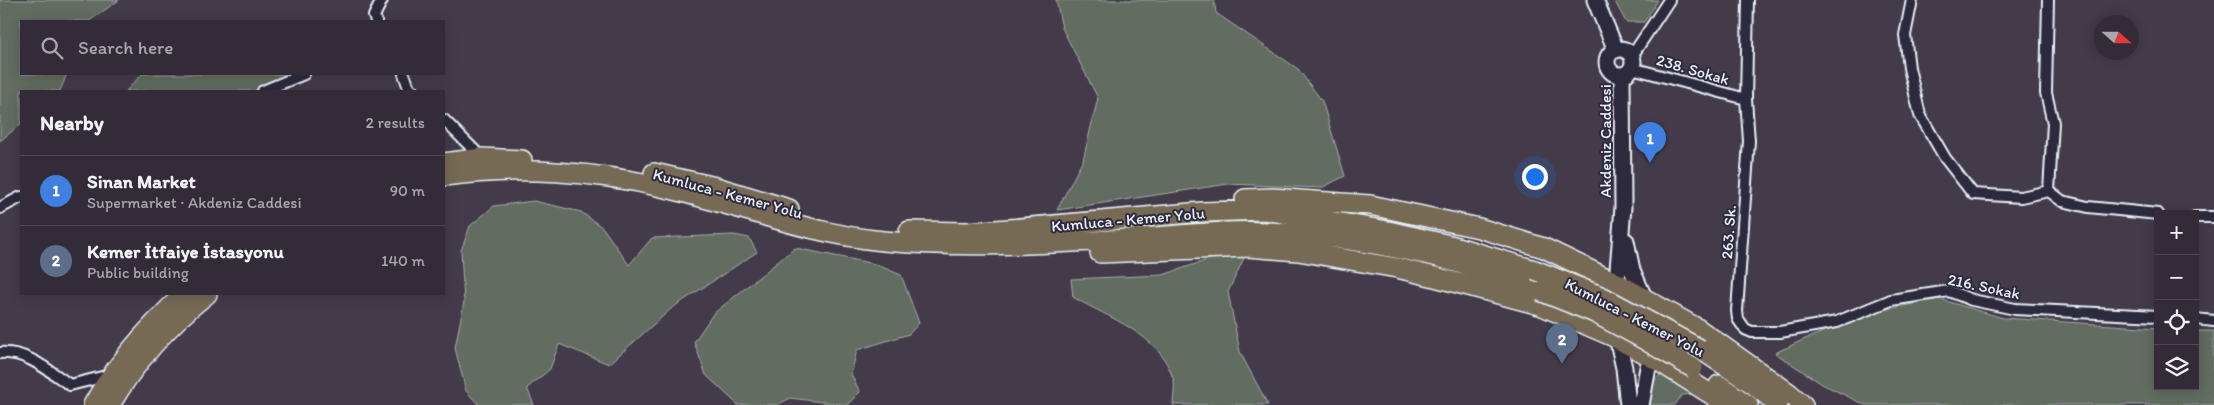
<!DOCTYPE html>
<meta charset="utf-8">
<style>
body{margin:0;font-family:Itim,sans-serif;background:#3e3843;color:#f1f3f6}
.controls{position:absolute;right:15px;bottom:15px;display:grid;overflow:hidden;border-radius:0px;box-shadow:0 2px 12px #0003}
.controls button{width:45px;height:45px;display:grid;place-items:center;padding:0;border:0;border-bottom:1px solid #4e4853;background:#332c38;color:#f1f3f6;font:25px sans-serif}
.compass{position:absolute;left:2094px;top:15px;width:45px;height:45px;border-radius:50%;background:#332c38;box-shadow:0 2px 12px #0003;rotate:111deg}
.you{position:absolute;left:1534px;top:176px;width:18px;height:18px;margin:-12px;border:4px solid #fff;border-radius:50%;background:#1a73e8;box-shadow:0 0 0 8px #1a73e833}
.badge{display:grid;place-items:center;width:32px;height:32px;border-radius:50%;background:#e797bd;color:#fff;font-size:16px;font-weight:700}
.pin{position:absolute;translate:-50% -41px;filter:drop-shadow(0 1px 2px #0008)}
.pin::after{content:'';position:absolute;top:26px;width:18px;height:15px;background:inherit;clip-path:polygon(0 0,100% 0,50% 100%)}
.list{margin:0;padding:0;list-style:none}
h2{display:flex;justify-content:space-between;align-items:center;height:65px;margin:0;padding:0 20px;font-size:21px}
h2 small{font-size:16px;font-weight:400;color:#a9a7ae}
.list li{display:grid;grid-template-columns:32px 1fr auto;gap:15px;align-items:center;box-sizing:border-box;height:70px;padding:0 20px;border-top:1px solid #4e4853}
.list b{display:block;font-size:19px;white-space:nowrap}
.list p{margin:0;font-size:16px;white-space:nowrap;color:#a9a7ae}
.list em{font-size:16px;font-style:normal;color:#a9a7ae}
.icon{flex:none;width:28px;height:28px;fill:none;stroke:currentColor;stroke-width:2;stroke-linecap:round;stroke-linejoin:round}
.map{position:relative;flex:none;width:2214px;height:405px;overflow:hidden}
.search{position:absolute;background:#332c38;box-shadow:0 2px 12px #0003;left:20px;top:20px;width:425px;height:55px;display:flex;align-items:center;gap:12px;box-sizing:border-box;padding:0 18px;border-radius:0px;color:#a9a7ae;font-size:19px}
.panel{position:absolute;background:#332c38;box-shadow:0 2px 12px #0003;left:20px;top:90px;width:425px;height:205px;border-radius:0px}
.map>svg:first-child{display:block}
</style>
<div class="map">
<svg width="2214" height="405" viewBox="0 0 2214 405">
<rect width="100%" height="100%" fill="#443b4a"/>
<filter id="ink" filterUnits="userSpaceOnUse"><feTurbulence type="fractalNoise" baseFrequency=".02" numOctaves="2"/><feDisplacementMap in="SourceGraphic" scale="10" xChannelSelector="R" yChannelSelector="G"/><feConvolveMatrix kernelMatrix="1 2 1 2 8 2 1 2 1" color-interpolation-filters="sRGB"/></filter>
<g filter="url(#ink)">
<!-- green -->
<path fill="#626c61" stroke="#a5aeac" d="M0 0H119L89 21H21V74H67L60 91H21V124L0 141Z
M1056 0H1214L1216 13 1298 69 1322 101 1345 176 1321 188 1228 184 1057 210 1083 160 1098 98 1062 28Z
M1614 0H1658L1644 22H1626Z
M142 74H301L253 91H126Z
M534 201 581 212 603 228 629 265 652 238 734 235 749 238 757 252 672 308 609 364 559 344 550 369 527 388 534 405H479L466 391 455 348 464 302 461 251 470 226 494 206Z
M795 248 875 264 901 275 919 323 909 334 857 350 851 374 860 392 847 405 790 398 777 405H738L706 375 694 342 713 314Z
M1228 253 1244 258 1228 292 1240 352 1268 405H1173C1173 397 1176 385 1173 378 1159 333 1110 319 1073 297L1071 279 1163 275Z
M1939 299 2003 318 2158 328V386H2195V331H2214V405H1865L1822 384 1775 353 1805 339 1877 311Z
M1663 374 1701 394 1682 395 1675 405H1650C1651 392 1650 379 1663 374Z"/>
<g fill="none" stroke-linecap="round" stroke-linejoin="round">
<!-- street casing -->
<g stroke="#e8f1f8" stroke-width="14">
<path id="street" d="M1748 0 1746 99 1749 141 1737 311 1738 319 1745 329 1752 332H1780L1837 322 1891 300 1949 291 1972 300 2015 309 2158 316
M1912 0 1905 35 1909 68 1920 115 1945 158 1973 194 2021 197 2049 191 2062 201 2088 207 2158 214
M2048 0 2046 93 2053 123 2049 191
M376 21 374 16 382 0
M1632 56 1669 0
M1632 68 1746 99
M404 74 409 88 413 91
M263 91 304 74
M444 120 482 158
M0 208 21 197
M2195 217H2214
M2195 319 2214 321
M0 353C27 351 49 371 70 385L110 375"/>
</g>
<!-- secondary casing -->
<g stroke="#e8f1f8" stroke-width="19">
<path id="secondary" d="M1595 0 1616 50
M1607 62a13 13 0 1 1 26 0a13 13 0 1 1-26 0Z
M1626 241 1632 270 1646 302
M1616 294 1623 207 1622 75
M1616 332 1624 368 1628 405
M1641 405 1652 346"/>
</g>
<!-- highway casing -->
<g stroke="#e8f1f8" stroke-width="22">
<path id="highway" d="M444 163 482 158 522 160
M654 173 716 187 789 209
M444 176C516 166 595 171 666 188 738 205 808 234 883 241 964 248 1047 244 1128 239 1175 236 1221 230 1268 232 1323 234 1380 244 1434 256 1470 265 1505 279 1540 291
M1245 199 1272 198 1370 205 1479 228 1544 248 1617 283 1697 328 1789 393 1803 405
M909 231 967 232 1009 229 1202 212 1265 210 1388 231 1454 246 1535 270
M1100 253 1248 247 1298 251 1397 268 1435 277 1540 305 1614 337 1650 356 1728 405
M1700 349 1753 384 1778 405
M1719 385 1748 405
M93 405C117 362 149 327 184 294
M110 405C135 362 168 325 207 294"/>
</g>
<!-- street -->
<use href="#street" stroke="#2f2a3d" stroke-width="10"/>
<!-- secondary -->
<use href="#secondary" stroke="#2f2a3d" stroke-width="15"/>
<!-- highway -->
<use href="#highway" stroke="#766a55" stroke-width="19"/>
<!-- highway-bridge casing -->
<g stroke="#e8f1f8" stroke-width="22" stroke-linecap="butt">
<path id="highway-bridge" d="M1535 270 1603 297 1700 349
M1540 291 1595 313 1638 336 1693 368"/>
</g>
<!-- highway-bridge -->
<use href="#highway-bridge" stroke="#766a55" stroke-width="19"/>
</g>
</g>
<g text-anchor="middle" stroke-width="4" stroke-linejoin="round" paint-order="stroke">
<!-- street labels -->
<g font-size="16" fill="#e8f1f8" stroke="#2f2a3d">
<text transform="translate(1693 69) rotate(16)" y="6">238. Sokak</text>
<text transform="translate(1605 141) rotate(-90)" y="6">Akdeniz Caddesi</text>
<text transform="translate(728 193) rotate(15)" y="6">Kumluca - Kemer Yolu</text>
<text transform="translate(1128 219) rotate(-5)" y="6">Kumluca - Kemer Yolu</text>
<text transform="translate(1728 232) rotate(-86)" y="6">263. Sk.</text>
<text transform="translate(1984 286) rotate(12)" y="6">216. Sokak</text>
<text transform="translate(1635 317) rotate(27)" y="6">Kumluca - Kemer Yolu</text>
</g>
</g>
</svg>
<div class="controls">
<button>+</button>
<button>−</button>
<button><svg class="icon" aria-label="locate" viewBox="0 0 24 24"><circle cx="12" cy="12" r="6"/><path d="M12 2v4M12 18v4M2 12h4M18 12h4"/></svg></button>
<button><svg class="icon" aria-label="layers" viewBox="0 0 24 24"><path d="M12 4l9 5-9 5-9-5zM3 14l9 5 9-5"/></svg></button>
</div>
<svg class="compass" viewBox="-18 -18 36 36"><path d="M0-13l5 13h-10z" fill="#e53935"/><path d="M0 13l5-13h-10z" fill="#a9a7ae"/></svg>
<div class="you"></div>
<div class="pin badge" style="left:1650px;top:163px;background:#3f7fe0">1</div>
<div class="pin badge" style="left:1562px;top:364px;background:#5c6f8a">2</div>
<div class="search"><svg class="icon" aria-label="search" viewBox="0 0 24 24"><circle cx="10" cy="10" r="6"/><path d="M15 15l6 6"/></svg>Search here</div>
<section class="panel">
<h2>Nearby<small>2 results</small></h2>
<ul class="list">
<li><span class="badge" style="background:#3f7fe0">1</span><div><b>Sinan Market</b><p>Supermarket · Akdeniz Caddesi</p></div><em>90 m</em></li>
<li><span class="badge" style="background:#5c6f8a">2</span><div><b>Kemer İtfaiye İstasyonu</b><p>Public building</p></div><em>140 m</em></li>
</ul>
</section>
</div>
